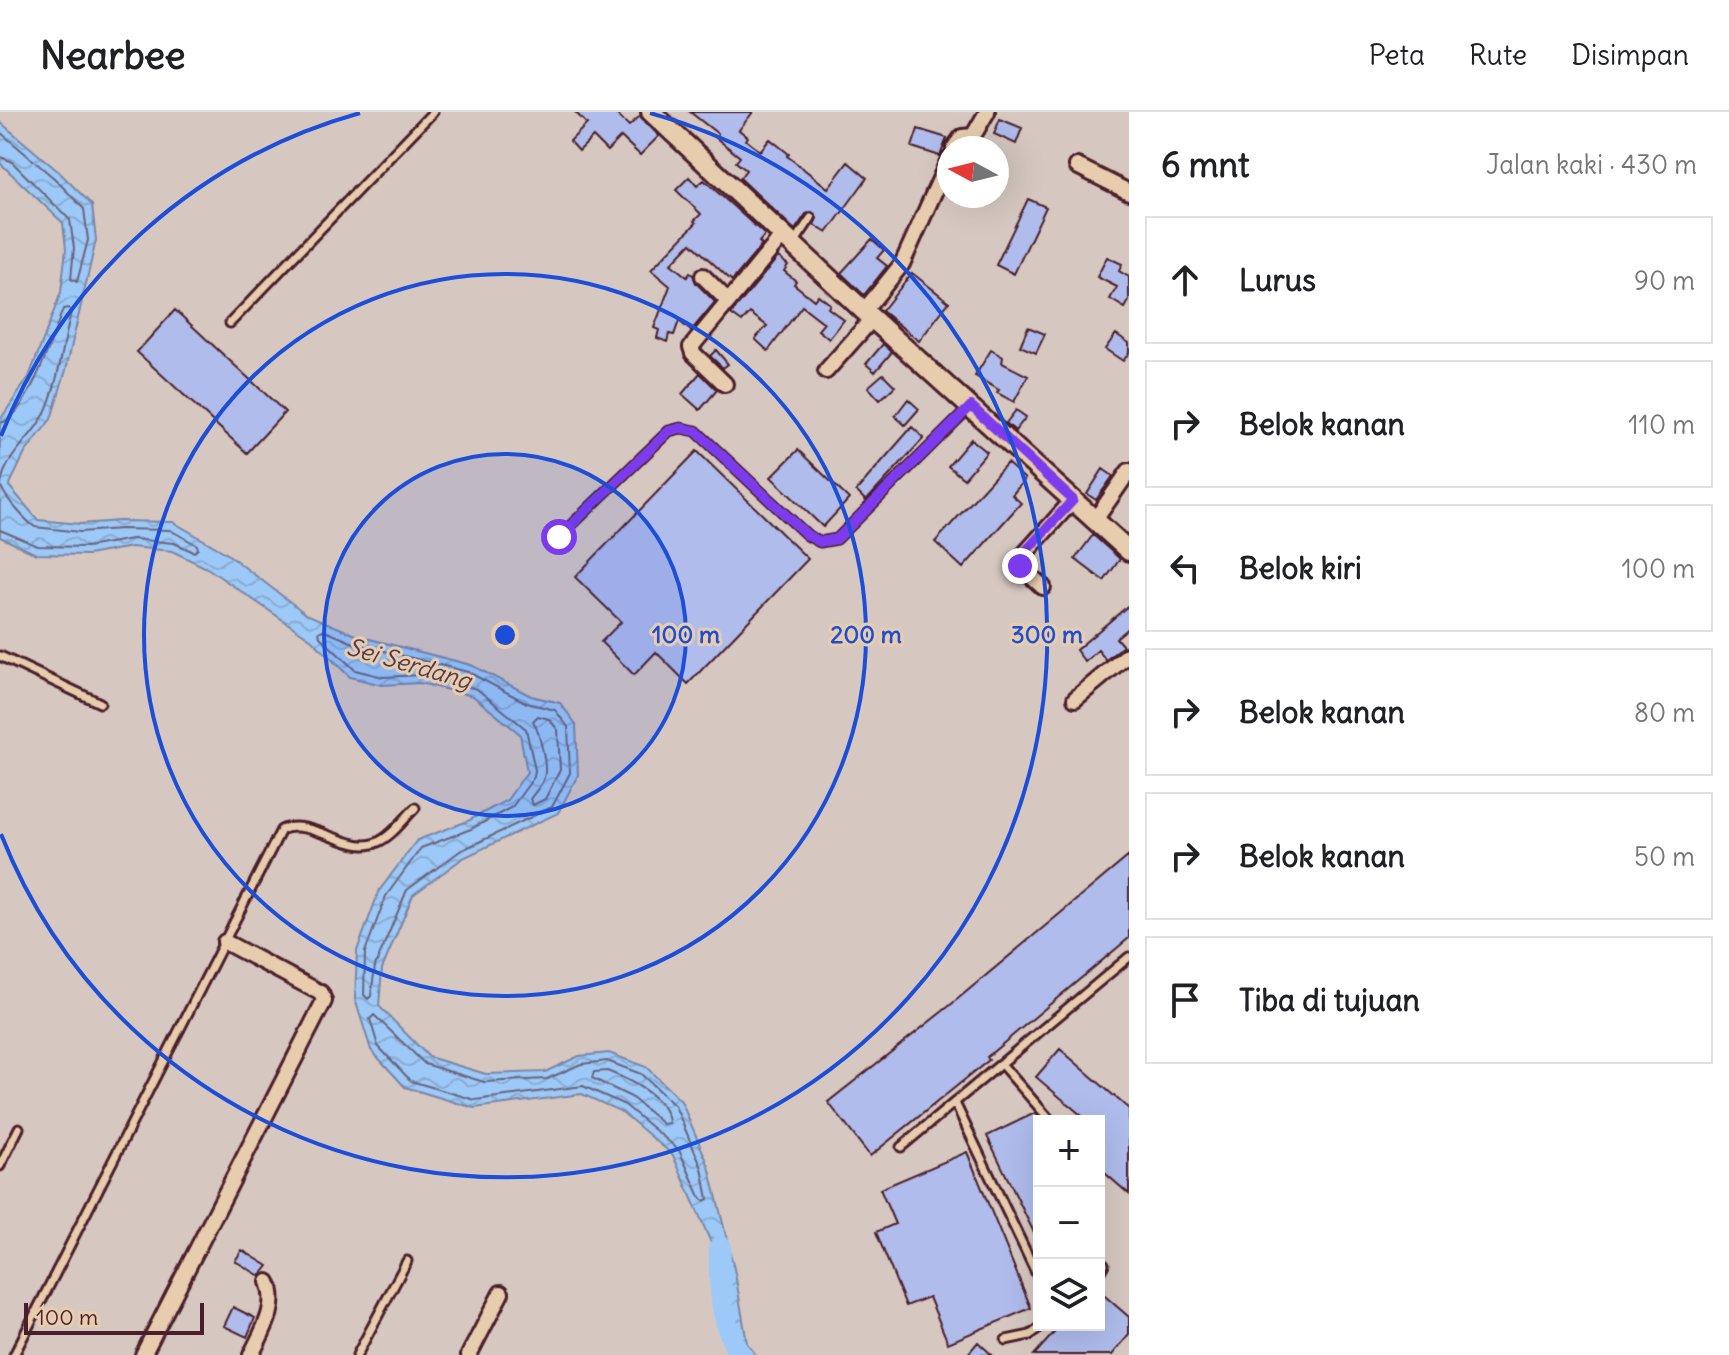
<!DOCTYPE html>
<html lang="id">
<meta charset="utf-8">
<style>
body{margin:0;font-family:Delius,sans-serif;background:#f2f2f2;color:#202124}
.controls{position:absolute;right:24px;bottom:24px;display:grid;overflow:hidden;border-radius:0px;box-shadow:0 8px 32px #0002}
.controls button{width:72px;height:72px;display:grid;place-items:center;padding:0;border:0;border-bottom:2px solid #e0e0e0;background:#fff;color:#202124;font:40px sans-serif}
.compass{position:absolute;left:937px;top:24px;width:72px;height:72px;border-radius:50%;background:#fff;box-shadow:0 8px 32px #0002;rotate:277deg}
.scale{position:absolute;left:24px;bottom:20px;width:180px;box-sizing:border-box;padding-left:8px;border:4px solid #4a1f2b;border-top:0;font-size:22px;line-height:28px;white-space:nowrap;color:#4a1f2b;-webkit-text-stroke:6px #e7cdae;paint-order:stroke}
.stop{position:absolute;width:24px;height:24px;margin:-18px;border:6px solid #7c3aed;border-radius:50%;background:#fff}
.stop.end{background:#7c3aed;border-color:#fff;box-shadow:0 2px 8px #0008}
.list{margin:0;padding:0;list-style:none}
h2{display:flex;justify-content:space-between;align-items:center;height:104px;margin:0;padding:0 32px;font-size:34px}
h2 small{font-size:26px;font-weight:400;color:#757577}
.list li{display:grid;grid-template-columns:52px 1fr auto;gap:24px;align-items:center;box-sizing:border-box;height:128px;margin:0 16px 16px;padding:0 16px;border:2px solid #e0e0e0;border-radius:0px}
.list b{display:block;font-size:30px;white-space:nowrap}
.list em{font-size:26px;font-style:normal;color:#757577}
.icon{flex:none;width:44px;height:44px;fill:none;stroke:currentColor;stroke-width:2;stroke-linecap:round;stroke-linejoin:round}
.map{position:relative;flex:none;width:1129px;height:1243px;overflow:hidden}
header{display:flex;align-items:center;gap:48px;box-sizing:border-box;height:112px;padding:0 40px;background:#fff;border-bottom:2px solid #e0e0e0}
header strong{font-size:38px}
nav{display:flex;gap:44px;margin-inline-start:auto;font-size:28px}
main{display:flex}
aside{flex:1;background:#fff}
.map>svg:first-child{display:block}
</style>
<header>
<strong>Nearbee</strong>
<nav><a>Peta</a><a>Rute</a><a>Disimpan</a></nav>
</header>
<main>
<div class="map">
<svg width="1129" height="1243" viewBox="0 0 1129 1243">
<defs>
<pattern id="water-waves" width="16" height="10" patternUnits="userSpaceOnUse" patternTransform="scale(2)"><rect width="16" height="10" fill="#9cc9f7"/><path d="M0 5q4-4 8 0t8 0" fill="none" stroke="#88acd4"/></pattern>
</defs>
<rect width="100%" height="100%" fill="#d6c8c1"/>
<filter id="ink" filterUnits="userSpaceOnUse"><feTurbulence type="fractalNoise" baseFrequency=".0125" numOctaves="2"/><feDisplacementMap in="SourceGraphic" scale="16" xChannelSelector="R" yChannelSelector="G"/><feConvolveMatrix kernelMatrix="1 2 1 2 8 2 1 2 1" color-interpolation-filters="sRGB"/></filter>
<g filter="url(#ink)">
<!-- water -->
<path fill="url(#water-waves)" stroke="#7b85a5" stroke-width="2" d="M0 10 59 60 92 93 96 128 66 258 51 307 25 341 9 374 38 408 80 412 119 409 173 410 226 441 306 502 358 524 471 553 531 584 560 591 576 612 578 663 558 701 463 746 413 783 382 857 379 894 429 945 486 962 545 960 579 944 609 941 646 955 681 989 709 1054 735 1161 747 1231 756 1243H736L712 1133 673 1043 622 1000 582 982 474 996 405 975 371 938 355 887 357 839 379 779 417 728 468 709 507 688 527 660 520 622 473 584 420 571 382 573 350 565 312 528 207 456 172 439 131 435 88 443 36 442 0 425V308L29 265 61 180 66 137 63 111 0 51Z"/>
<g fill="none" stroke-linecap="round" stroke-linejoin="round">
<!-- shore -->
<path stroke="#6b637d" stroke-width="2" d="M0 20 54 66 84 97 88 128 77 170 71 167 74 136 70 108 11 49 0 45
M0 311C26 308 54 221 63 197L69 196 71 200C63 232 58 274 44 303 32 326 5 344 1 372 0 381 27 410 35 415L80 420 120 417 170 418 197 433 198 437 194 440 174 431 132 427 87 435 38 434 0 418
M323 518 356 532 468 560 527 591 555 598 568 615 570 661 552 695 460 739 407 778 375 854 371 884 368 887 364 883 365 840 386 784 421 736 471 717 512 695 534 665 535 658 526 617 477 577 422 563 383 565 355 558 320 525 319 520Z
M538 604 549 607 558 618 560 658 545 687 533 693 530 687C534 681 542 673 544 666 548 654 539 619 533 609Z
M374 903 425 952 484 970 547 967 581 952 607 949 641 962 675 994 702 1056 708 1087 704 1089 701 1087 679 1038 625 993 583 974 475 988 411 969 378 934 370 907Z
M607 959C628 967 668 986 669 1011L663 1012 631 985 592 966 594 960Z"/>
<!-- river -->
<path stroke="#9cc9f7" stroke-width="22" d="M720 1135C719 1173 721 1209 739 1243"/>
</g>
<!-- building -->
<path fill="#afbcec" stroke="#4a1f2b" stroke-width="2" d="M575 0H614L629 14 640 4 659 24 640 43 621 25 607 39 593 25 579 39 570 29 587 12Z
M690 0H753L739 18 748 25 746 28 760 39 770 27 789 42 787 44 828 76 848 50 867 66 827 121 814 113 817 106 812 100 806 102 795 118 740 66 746 58 736 50 740 45 716 26 718 22Z
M1000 7 1022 16 1016 32 994 22Z
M918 17 947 26 940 44 912 35Z
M689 65 697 74 704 68 765 123 759 130 762 133 732 169 691 131 671 152 687 165 690 161 693 163 696 171 715 190 691 219 679 209 674 223 669 222 667 230 657 226 659 218 654 216 670 174 651 158 696 111 694 109 701 102 676 78Z
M1028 87 1046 95 1014 162 996 153Z
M872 127 884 138 877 146 887 154 864 183 841 161Z
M778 145 788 153 784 159 796 169 794 172 814 188 818 183 830 192 828 196 844 208 829 227 818 218 824 211 802 194 768 239 755 227 767 214 750 201 742 210 731 202Z
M1107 145 1122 152 1119 159 1129 165V189L1125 196 1110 187 1117 175 1097 165Z
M912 161 949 190 919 229 882 199Z
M175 198 285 300 247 341 137 240Z
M1028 215 1045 222 1036 241 1020 234Z
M1116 222 1129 231V241L1123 249 1105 237Z
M883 232 892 240 875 260 866 252Z
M716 238 728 252 723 256 710 244Z
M991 238 1003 245 1002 251 1028 264 1014 290 997 281 999 278 975 264Z
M700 261 717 278 700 298 682 282Z
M883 262 895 274 880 288 868 275Z
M908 287 919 297 905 313 895 304Z
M1016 298 1026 305 1015 319 1006 311Z
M912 315 924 326 866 389 856 379Z
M971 327 987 340 964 367 948 354Z
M798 338 849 387 823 415 771 365Z
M697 339 808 447 688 572 656 540 634 563 601 530 621 510 575 465Z
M1007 351 1025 367 1012 383 1021 391 963 456 935 430Z
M1103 357 1113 364 1096 388 1087 382Z
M1093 423 1120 447 1104 469 1075 447Z
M1129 493V515L1116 526 1123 534 1106 548 1098 538 1085 550 1076 538Z
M1129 744V826L987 945 989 948 870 1044 828 990 948 895Z
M1060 937 1129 997V1082L1099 1056V1009H1088L1036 965Z
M1035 1001 1039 1005V1131L987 1024Z
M967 1040 1031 1196 948 1231 929 1185 906 1194 876 1120 895 1112 880 1077Z
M242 1138 268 1154 260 1164 235 1149Z
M1099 1179 1129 1205V1223L1112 1243H1034L1061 1213H1099Z
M233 1195 255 1206 247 1225 224 1214Z
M978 1230 992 1243H967Z"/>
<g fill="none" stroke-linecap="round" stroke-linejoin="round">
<!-- service casing -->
<g stroke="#4a1f2b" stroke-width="13">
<path id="service" d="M794 131 811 106
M230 211 433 0
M559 425 669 319 681 316 696 319 807 423 820 430 837 427 970 295
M0 544 100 591
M1002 953 1051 1009
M955 991 1039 1167
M901 1035 1129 845
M0 1054 19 1016
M1099 1161 1104 1152
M1006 1228 1030 1223 1044 1213
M14 1243 281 718C309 704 351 744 378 730 392 724 404 707 415 696
M357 1243 407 1149"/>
</g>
<!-- minor casing -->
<g stroke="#4a1f2b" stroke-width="20">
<path id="minor" d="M954 36 962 25 973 24 987 0
M1077 54 1129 80
M703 164 728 189
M864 199 902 152 949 47
M826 259 873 206
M725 272 693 241 691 235 784 122
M1095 408 1129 359
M1043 475 1020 454V447L1073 388
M1075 587 1129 542
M143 1243 324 889 321 881 225 830
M251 1243C262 1220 279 1195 268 1170
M469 1243 501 1181"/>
</g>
<!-- tertiary casing -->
<g stroke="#4a1f2b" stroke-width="24">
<path id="tertiary" d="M651 0 864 199 1129 439"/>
</g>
<!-- service -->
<use href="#service" stroke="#e7cdae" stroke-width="7"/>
<!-- minor -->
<use href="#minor" stroke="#e7cdae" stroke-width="14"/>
<!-- tertiary -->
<use href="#tertiary" stroke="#e7cdae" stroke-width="18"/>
</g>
</g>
<g fill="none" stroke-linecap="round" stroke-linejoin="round" filter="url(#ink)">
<!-- route -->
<path stroke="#7c3aed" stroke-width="10" d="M559 425 669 319 681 316 696 319 807 423 820 430 837 427 971 294 1073 388 1024 441 1020 454"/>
</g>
<!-- distance rings -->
<circle cx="505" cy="523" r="181" fill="#1d4ed8" fill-opacity=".12"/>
<g fill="none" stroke="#1d4ed8" stroke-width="4">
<circle cx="505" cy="523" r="181"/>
<circle cx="505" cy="523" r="361"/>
<path d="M1 324A542 542 0 0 1 360 1M650 1A542 542 0 1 1 1 722"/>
</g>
<g text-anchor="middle" stroke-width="6" stroke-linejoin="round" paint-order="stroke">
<!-- water labels -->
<g font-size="24" font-style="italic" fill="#56384a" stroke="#e7cdae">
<text transform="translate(409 552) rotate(16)" y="8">Sei Serdang</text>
</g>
</g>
<circle cx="505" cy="523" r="12" fill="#1d4ed8" stroke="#e7cdae" stroke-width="4"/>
<g font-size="24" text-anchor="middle" font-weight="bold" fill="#1d4ed8" stroke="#e7cdae" stroke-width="6" stroke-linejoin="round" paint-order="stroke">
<text x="686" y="531">100 m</text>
<text x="866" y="531">200 m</text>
<text x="1047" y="531">300 m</text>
</g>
</svg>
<div class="controls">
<button>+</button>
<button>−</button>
<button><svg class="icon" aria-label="layers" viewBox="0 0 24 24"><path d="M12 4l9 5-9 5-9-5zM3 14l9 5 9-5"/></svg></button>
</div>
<svg class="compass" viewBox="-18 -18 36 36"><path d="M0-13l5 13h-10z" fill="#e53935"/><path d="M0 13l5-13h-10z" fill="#757577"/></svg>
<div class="scale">100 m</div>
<div class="stop" style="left:559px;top:425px"></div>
<div class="stop end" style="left:1020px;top:454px"></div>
</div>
<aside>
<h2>6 mnt<small>Jalan kaki · 430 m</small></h2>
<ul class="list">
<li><svg class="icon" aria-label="ahead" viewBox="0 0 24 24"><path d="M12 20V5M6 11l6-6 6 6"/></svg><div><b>Lurus</b></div><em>90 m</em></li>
<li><svg class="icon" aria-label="right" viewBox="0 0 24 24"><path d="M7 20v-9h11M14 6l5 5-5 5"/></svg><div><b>Belok kanan</b></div><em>110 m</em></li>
<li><svg class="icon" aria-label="left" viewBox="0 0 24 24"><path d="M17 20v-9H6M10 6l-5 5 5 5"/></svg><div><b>Belok kiri</b></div><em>100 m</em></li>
<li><svg class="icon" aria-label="right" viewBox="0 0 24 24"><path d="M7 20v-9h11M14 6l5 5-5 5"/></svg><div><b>Belok kanan</b></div><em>80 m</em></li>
<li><svg class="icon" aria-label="right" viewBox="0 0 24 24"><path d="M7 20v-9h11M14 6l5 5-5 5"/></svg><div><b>Belok kanan</b></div><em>50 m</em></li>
<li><svg class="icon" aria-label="arrive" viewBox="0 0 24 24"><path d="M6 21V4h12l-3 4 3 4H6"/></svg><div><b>Tiba di tujuan</b></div></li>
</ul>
</aside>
</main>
